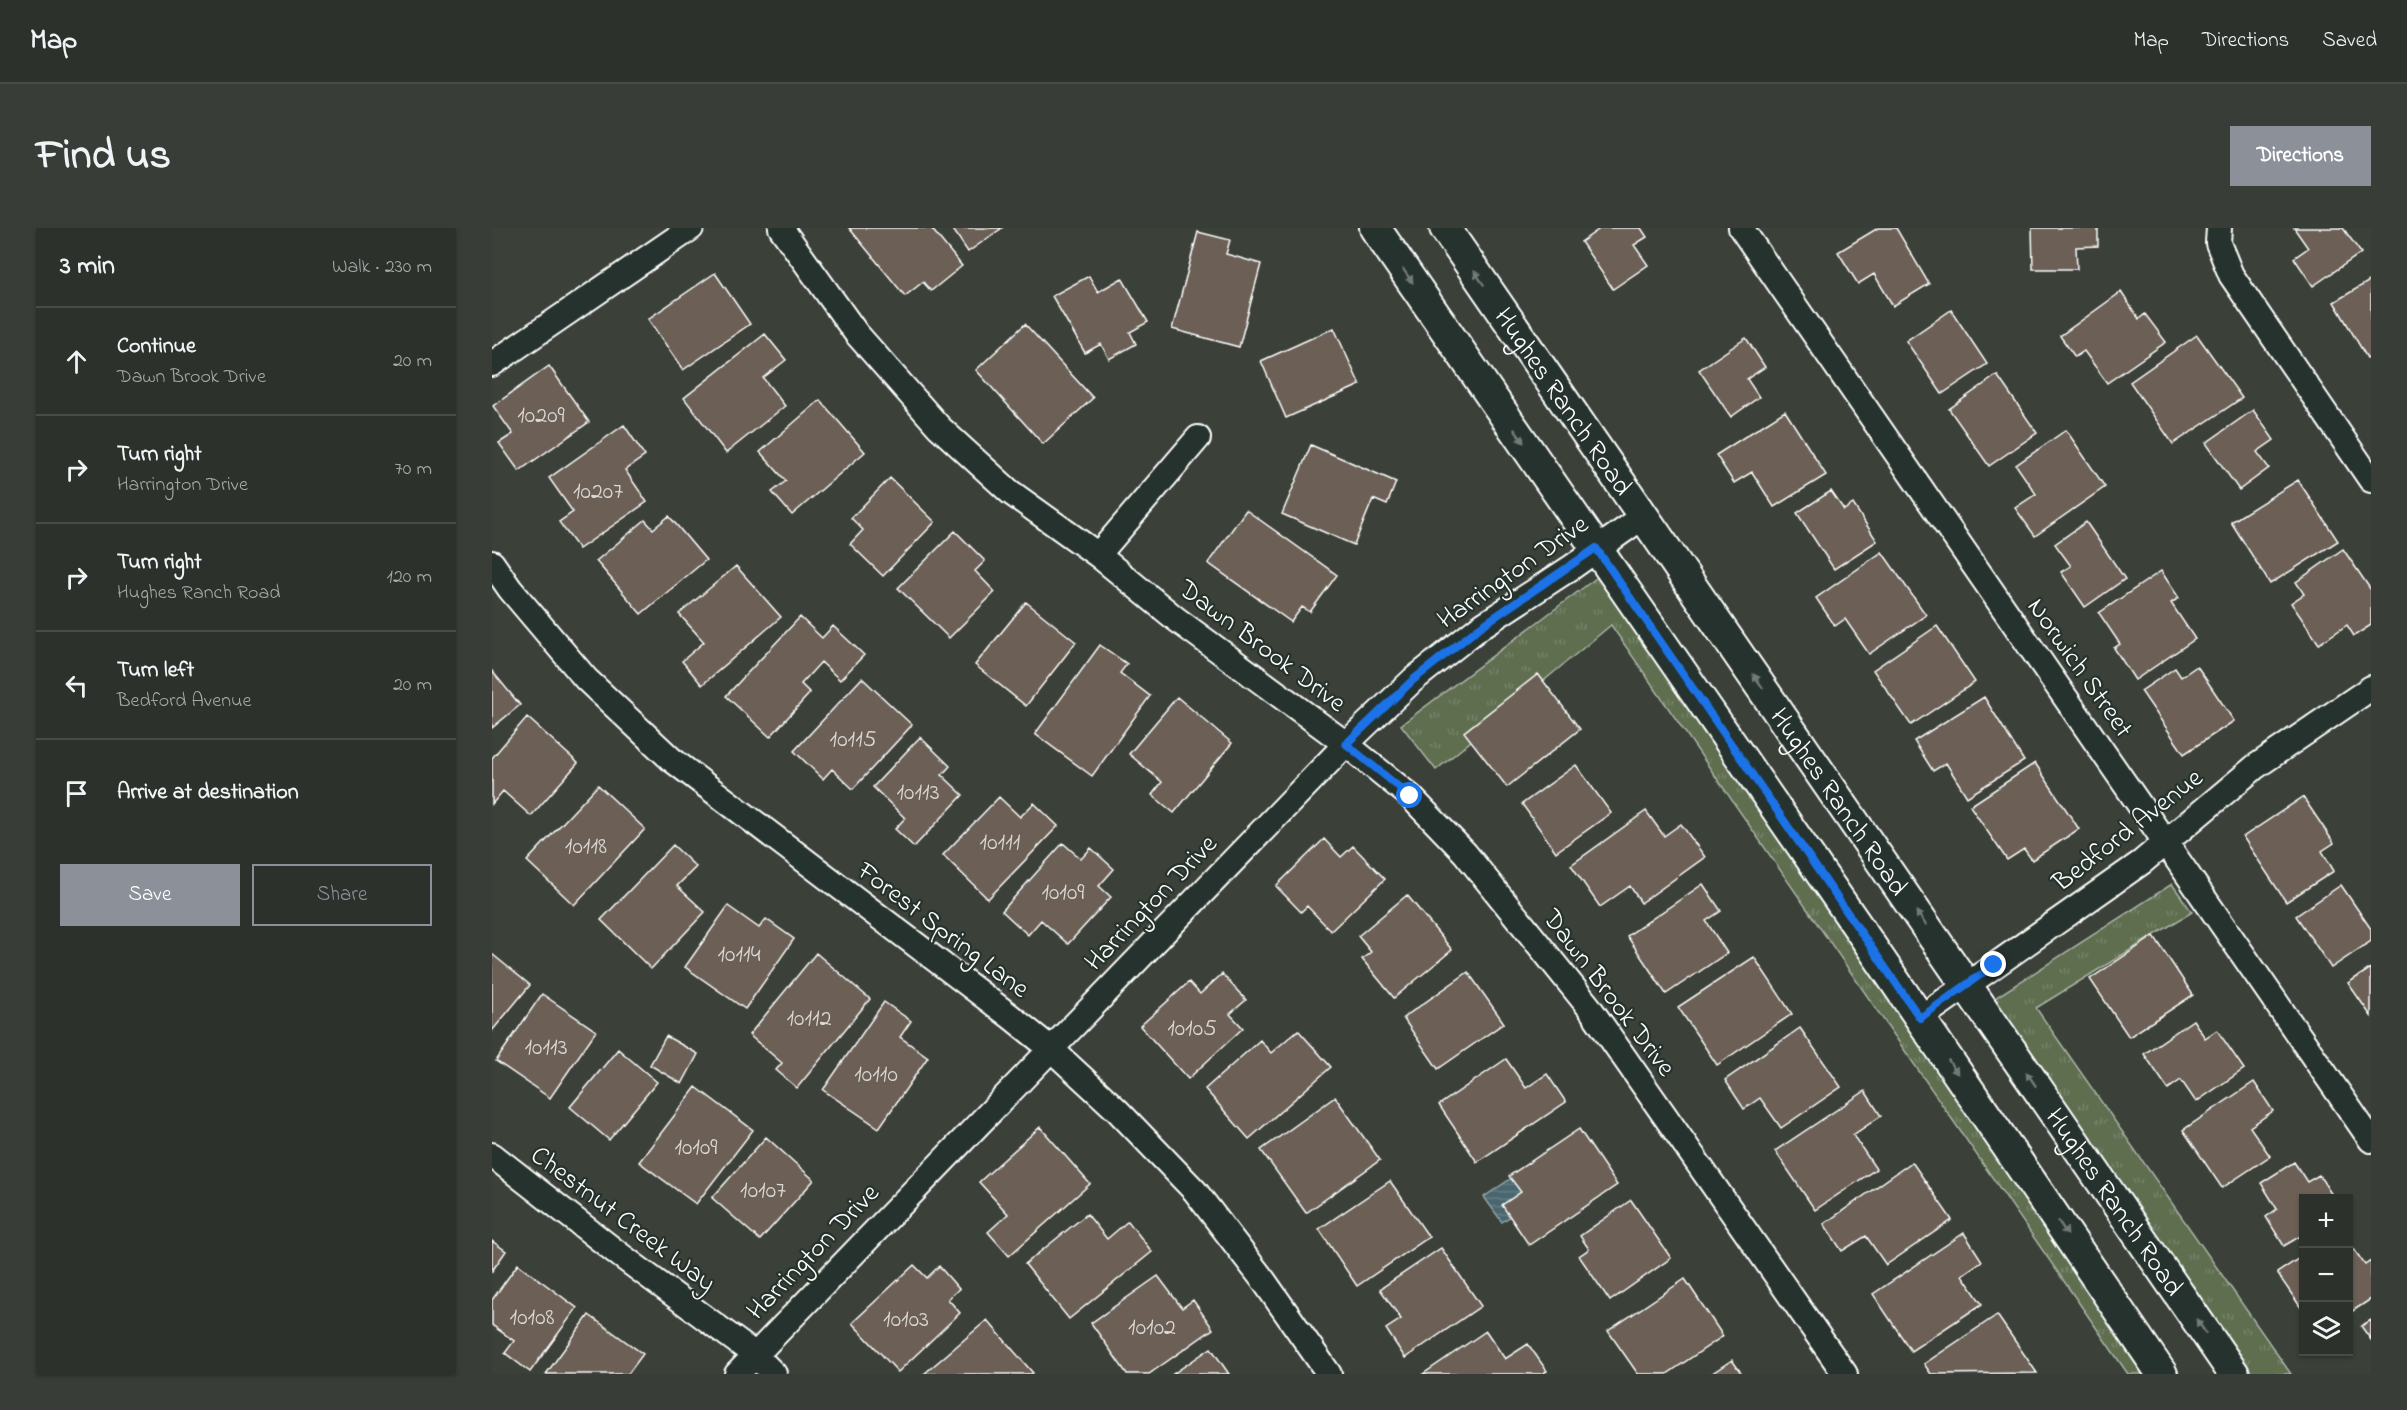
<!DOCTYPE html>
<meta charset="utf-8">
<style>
body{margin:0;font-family:"Indie Flower",sans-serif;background:#383d37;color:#f1f3f6}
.controls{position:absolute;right:18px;bottom:18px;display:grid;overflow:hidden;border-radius:0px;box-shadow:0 2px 4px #0004}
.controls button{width:54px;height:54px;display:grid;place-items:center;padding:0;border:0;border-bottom:2px solid #484c47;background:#2c312b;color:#f1f3f6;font:30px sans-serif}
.stop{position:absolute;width:18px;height:18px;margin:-14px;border:4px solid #1a73e8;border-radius:50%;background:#fff}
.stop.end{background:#1a73e8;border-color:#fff;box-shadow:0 2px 6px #0008}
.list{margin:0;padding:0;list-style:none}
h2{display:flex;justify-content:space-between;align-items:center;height:78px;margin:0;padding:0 24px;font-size:26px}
h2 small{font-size:20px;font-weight:400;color:#a6a9a9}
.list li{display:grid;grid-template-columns:39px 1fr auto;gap:18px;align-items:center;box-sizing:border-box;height:108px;padding:0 24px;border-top:2px solid #484c47}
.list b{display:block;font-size:22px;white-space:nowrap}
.list p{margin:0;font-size:20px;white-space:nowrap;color:#a6a9a9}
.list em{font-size:20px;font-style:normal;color:#a6a9a9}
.actions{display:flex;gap:12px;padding:18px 24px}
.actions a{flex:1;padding:14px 0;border:2px solid #8c9099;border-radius:0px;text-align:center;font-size:21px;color:#8c9099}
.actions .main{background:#8c9099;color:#fff}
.icon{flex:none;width:33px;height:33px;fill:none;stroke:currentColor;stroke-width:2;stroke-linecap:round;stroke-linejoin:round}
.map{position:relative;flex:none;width:1879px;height:1146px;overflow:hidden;border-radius:0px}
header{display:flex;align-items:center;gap:36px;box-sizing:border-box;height:84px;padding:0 30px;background:#2c312b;border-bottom:2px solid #484c47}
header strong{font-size:28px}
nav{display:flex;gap:33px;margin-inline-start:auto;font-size:21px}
.intro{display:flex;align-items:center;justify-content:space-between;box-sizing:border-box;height:144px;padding:0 36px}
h1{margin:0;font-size:42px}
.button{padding:15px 27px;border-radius:0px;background:#8c9099;color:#fff;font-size:21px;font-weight:700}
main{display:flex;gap:36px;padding:0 36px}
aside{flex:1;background:#2c312b;border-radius:0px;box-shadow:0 2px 4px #0004}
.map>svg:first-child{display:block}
</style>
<header>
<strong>Map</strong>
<nav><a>Map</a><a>Directions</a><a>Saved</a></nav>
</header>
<div class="intro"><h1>Find us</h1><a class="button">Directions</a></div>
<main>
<aside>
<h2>3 min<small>Walk · 230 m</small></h2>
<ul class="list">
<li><svg class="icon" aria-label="ahead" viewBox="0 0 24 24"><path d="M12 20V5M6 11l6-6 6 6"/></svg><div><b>Continue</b><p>Dawn Brook Drive</p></div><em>20 m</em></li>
<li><svg class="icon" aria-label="right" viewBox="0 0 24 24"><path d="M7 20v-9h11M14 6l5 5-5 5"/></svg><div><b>Turn right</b><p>Harrington Drive</p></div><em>70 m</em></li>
<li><svg class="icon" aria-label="right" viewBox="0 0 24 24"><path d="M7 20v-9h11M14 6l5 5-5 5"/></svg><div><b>Turn right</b><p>Hughes Ranch Road</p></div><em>120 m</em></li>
<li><svg class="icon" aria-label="left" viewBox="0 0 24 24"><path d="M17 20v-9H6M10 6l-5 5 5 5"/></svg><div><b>Turn left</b><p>Bedford Avenue</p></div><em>20 m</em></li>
<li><svg class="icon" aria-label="arrive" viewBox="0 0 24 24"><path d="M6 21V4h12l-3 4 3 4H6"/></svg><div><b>Arrive at destination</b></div></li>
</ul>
<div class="actions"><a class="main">Save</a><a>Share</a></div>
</aside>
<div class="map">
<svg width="1879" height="1146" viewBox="0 0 1879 1146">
<defs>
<pattern id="grass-tufts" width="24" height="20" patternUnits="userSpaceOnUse" patternTransform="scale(1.5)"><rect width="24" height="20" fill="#5e6e50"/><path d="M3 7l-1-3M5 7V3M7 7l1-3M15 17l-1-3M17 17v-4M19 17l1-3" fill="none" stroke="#76846a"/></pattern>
<pattern id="water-rules" width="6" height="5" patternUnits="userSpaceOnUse" patternTransform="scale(1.5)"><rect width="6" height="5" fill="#49666f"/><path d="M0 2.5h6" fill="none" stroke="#647d85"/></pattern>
</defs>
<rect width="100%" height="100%" fill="#3b4139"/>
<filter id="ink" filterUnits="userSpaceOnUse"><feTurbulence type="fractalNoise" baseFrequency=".0167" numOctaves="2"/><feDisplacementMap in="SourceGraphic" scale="12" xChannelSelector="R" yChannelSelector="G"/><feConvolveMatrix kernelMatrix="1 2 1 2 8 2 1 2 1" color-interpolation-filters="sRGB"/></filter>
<g filter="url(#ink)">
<!-- grass -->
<path fill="url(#grass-tufts)" stroke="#aeb6a8" stroke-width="1.5" d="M1124 335 1683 1146H1636L1119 397 944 542 909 497Z
M1680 656 1700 684 1544 780 1799 1146H1742L1492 777Z"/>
<!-- water -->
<path fill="url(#water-rules)" stroke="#92a3a9" stroke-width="1.5" d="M1024 947 1041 973 1010 994 992 969Z"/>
<!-- building -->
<path fill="#6c6156" stroke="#fff" stroke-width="1.5" d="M357 0H439L470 38 439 63 431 54 413 68Z
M460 0H510L476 24Z
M1109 0H1149L1155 9 1142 17 1156 37 1121 61 1089 14Z
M1386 0H1404L1437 56 1401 78 1382 46 1366 56 1346 24Z
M1540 0H1606V18L1584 19 1585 41H1541Z
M1802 0H1851L1869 25 1821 58 1802 30 1816 20Z
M706 4 738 12 734 26 769 36 747 119 680 101Z
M223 45 258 96 191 142 156 91Z
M597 48 606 64 630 50 656 94 638 104 644 116 617 131 609 116 593 125 560 68Z
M1879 52V128L1875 130 1842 74Z
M1629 64 1647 91 1653 86 1674 114 1615 155 1592 123 1583 129 1568 108Z
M1459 82 1495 136 1450 166 1414 113Z
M533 96 601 170 551 216 484 142Z
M842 100 868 157 794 190 769 133Z
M273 106 294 132 271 150 293 178 234 225 192 170Z
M1705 107 1750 170 1681 216 1638 154Z
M1254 110 1273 139 1255 151 1267 169 1239 189 1207 142Z
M57 138 97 194 27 243 7 215 21 206 1 178Z
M1505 147 1545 205 1497 238 1457 181Z
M328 172 373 224 300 287 280 264 294 253 268 224Z
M1761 182 1782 212 1765 224 1777 240 1747 262 1714 215Z
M1293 183 1334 247 1282 279 1260 244 1242 255 1224 227Z
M132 197 153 228 133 242 155 274 87 321 67 294 81 284 57 250Z
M1574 202 1613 259 1543 308 1523 280 1544 266 1524 237Z
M819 217 904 254 895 277 881 271 862 317 790 286Z
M398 250 443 294 391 348 358 316 371 302 359 290Z
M1806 252 1846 313 1778 356 1739 294Z
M1339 263 1352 282 1361 276 1385 313 1342 341 1305 285Z
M754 282 845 347 818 384 810 379 799 394 716 335Z
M177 288 214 332 149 386 104 333 153 292 161 301Z
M1594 294 1633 351 1593 379 1569 344 1579 338 1563 316Z
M463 303 493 333 483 343 503 364 457 410 406 360Z
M1851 321 1879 362V397L1862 408 1855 397 1827 416 1799 375 1812 366 1804 354Z
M1390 324 1434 387 1377 426 1353 391 1343 398 1324 370Z
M244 338 289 389 210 457 190 433 212 414 187 386Z
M1669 343 1687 370 1679 375 1703 411 1643 452 1622 420 1628 416 1607 385Z
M534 374 584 414 534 478 483 437Z
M308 389 330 410 341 398 372 427 348 452 329 434 309 456 318 465 278 509 234 468Z
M1445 398 1483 454 1419 497 1381 442Z
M608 417 635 436 628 445 658 468 600 548 543 506Z
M1705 438 1742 493 1692 526 1649 463 1683 440 1689 449Z
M0 443 28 477 0 500Z
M1046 446 1088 501 1015 559 972 504Z
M370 450 420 497 361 561 340 541 331 551 302 523Z
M685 469 740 515 682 585 660 567 670 554 637 526Z
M1492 469 1532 533 1475 569 1454 535 1441 543 1422 513Z
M35 489 86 535 39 588 11 563 0 576V530Z
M428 509 458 538 450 547 471 567 422 619 403 601 413 590 381 559Z
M1543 535 1587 601 1540 632 1532 621 1515 632 1478 578Z
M1084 537 1119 585 1064 624 1030 576Z
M106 557 153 601 82 677 35 633Z
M507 569 528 589 542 575 566 598 496 671 451 627Z
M1811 569 1842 615 1830 623 1842 643 1794 674 1751 609Z
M1154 583 1172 608 1189 596 1213 629 1149 675 1138 658 1108 679 1079 637Z
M832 611 849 629 861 618 893 651 839 703 815 678 809 684 784 658Z
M571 615 589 631 599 620 622 641 607 658 619 669 576 716 549 692 536 707 510 683Z
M181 617 204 639 185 658 213 684 159 741 109 692Z
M1211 656 1229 683 1214 693 1235 725 1174 766 1135 708Z
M1849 657 1879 701V713L1839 740 1804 688Z
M915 667 960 722 902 770 870 731 879 724 866 708Z
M236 678 267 700 274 691 302 711 253 781 193 739Z
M1662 708 1701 767 1637 809 1598 751Z
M324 725 378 771 305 860 284 842 290 835 257 807Z
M0 726 38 757 0 803Z
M1262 729 1300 786 1225 837 1186 779Z
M1879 740V788L1856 755Z
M976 744 1012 795 946 841 911 790Z
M730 746 754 772 738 786 751 800 696 851 648 798 697 754 708 766Z
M50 766 104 803 58 870 4 833Z
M392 774 419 793 408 809 436 829 387 900 331 862Z
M1701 792 1713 810 1725 802 1752 841 1704 874 1689 852 1676 861 1652 826Z
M1308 800 1349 859 1289 900 1268 870 1252 881 1233 852Z
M806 802 839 839 757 911 713 861 768 812 779 825Z
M174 808 206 826 190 856 158 837Z
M126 821 165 854 117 912 78 879Z
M1014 831 1034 860 1055 846 1074 874 985 934 947 877Z
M1762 854 1781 883 1758 899 1778 928 1730 960 1691 902Z
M204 859 261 902 204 976 147 934Z
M1373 863 1389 888 1361 907 1384 941 1323 982 1283 923Z
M843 869 888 932 814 985 769 922Z
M548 899 598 956 517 1028 496 1004 516 986 487 954Z
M1087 901 1125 957 1037 1017 1010 977 1029 964 1017 948Z
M274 909 322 952 268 1012 220 970Z
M1420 934 1460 992 1394 1037 1374 1008 1350 1023 1332 996Z
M1802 934 1815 954 1827 947 1842 970H1812V1006L1792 1018 1774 989 1785 981 1769 955Z
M898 953 937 1009 865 1058 827 1001Z
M1139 972 1179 1030 1118 1073 1087 1028 1097 1021 1088 1008Z
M595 986 615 1011 636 993 660 1024 577 1091 533 1036Z
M1472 1005 1490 1033 1470 1047 1490 1076 1419 1123 1381 1066Z
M0 1013 14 1023 0 1043Z
M1856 1013 1873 1037 1879 1033V1071L1856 1086Z
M949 1020 989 1078 913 1130 894 1101 909 1091 888 1061Z
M1812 1027V1084L1785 1045Z
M26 1036 85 1080 38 1144 13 1125 22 1113 0 1097V1072Z
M422 1037 435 1050 447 1038 467 1061 456 1071 468 1085 406 1144 360 1095Z
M666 1048 690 1080 701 1072 721 1101 657 1146H635L599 1095Z
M1193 1051 1231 1108 1175 1146H1146L1116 1103Z
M97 1087 151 1126 136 1146H54Z
M1505 1087 1545 1145 1439 1146 1432 1136Z
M495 1092 541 1145 540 1146H432Z
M1879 1092V1112L1869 1098Z
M994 1103 1013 1131 1036 1116 1055 1143 1050 1146H931Z
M719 1120 737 1146H681Z
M1240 1132 1250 1146H1219Z"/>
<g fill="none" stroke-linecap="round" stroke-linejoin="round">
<!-- minor casing -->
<g stroke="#fff" stroke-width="28">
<path id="minor" d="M289 0 364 105 447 199 518 264 606 327 684 391 854 516 918 568 973 625 1097 779 1353 1146
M1249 0 1879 912
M1727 0 1726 15 1739 47 1879 252
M0 136 199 0
M606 327 706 210
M0 335 18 361 94 451 179 531 518 788 558 820 625 882 703 963 772 1053 837 1146
M1428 790 1650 634 1763 539 1879 460
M0 927 128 1027 262 1126 282 1146
M245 1146 854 516 921 452 988 399 1080 339 1152 288"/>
</g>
<!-- tertiary casing -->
<g stroke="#fff" stroke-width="34">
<g id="tertiary">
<path d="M883 0 1366 699 1670 1146"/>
<path id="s1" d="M953 0 1742 1146"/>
</g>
</g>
<!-- minor -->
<use href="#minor" stroke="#26332d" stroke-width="24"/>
<!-- tertiary -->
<use href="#tertiary" stroke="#26332d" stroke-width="30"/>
</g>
<!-- one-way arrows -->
<defs><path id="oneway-solid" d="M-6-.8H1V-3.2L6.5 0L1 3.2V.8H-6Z" transform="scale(1.5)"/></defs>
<g fill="#727a76">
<use href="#oneway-solid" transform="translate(916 48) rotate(55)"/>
<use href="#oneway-solid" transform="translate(987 50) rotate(-125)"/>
<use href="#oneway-solid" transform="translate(1027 208) rotate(55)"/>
<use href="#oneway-solid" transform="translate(1266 453) rotate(-125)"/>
<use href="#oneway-solid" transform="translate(1429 690) rotate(-125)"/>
<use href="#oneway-solid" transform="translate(1461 839) rotate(56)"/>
<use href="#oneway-solid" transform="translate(1539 851) rotate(-124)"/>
<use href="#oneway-solid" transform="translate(1571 1000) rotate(56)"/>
<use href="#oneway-solid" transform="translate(1709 1098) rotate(-124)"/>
</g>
</g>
<g fill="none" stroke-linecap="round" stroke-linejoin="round" filter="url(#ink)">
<!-- route -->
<path stroke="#1a73e8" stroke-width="8" d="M918 568 854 516 921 452 988 399 1104 320 1428 790 1502 737"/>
</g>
<g text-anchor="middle" stroke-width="4.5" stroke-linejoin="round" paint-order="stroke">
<!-- number labels -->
<g font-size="24" fill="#dad8d5">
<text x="49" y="194">10209</text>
<text x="106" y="270">10207</text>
<text x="361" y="518">10115</text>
<text x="426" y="571">10113</text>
<text x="508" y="621">10111</text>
<text x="94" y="625">10118</text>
<text x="571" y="671">10109</text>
<text x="247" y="733">10114</text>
<text x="317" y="797">10112</text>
<text x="700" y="807">10105</text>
<text x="54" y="826">10113</text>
<text x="384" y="853">10110</text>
<text x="204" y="926">10109</text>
<text x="271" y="969">10107</text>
<text x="40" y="1096">10108</text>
<text x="414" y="1098">10103</text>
<text x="660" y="1106">10102</text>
</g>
<!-- street labels -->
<g font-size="27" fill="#fff" stroke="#26332d">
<text dy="9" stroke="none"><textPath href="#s1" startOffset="210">Hughes Ranch Road</textPath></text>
<text transform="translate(1020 343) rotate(-35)" y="9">Harrington Drive</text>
<text transform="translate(771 417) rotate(37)" y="9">Dawn Brook Drive</text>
<text transform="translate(1589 439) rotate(55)" y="9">Norwich Street</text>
<text dy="9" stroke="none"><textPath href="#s1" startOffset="696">Hughes Ranch Road</textPath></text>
<text transform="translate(1635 601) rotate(-38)" y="9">Bedford Avenue</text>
<text transform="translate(658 674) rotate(-46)" y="9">Harrington Drive</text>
<text transform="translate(452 701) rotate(37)" y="9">Forest Spring Lane</text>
<text transform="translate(1118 764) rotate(53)" y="9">Dawn Brook Drive</text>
<text dy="9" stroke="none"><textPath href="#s1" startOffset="1182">Hughes Ranch Road</textPath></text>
<text transform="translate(132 990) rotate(37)" y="9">Chestnut Creek Way</text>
<text transform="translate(320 1023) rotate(-46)" y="9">Harrington Drive</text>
</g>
</g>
</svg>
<div class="controls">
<button>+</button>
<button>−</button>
<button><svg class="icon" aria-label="layers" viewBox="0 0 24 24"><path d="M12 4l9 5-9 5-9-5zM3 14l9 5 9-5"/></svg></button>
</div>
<div class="stop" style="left:918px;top:568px"></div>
<div class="stop end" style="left:1502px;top:737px"></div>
</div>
</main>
